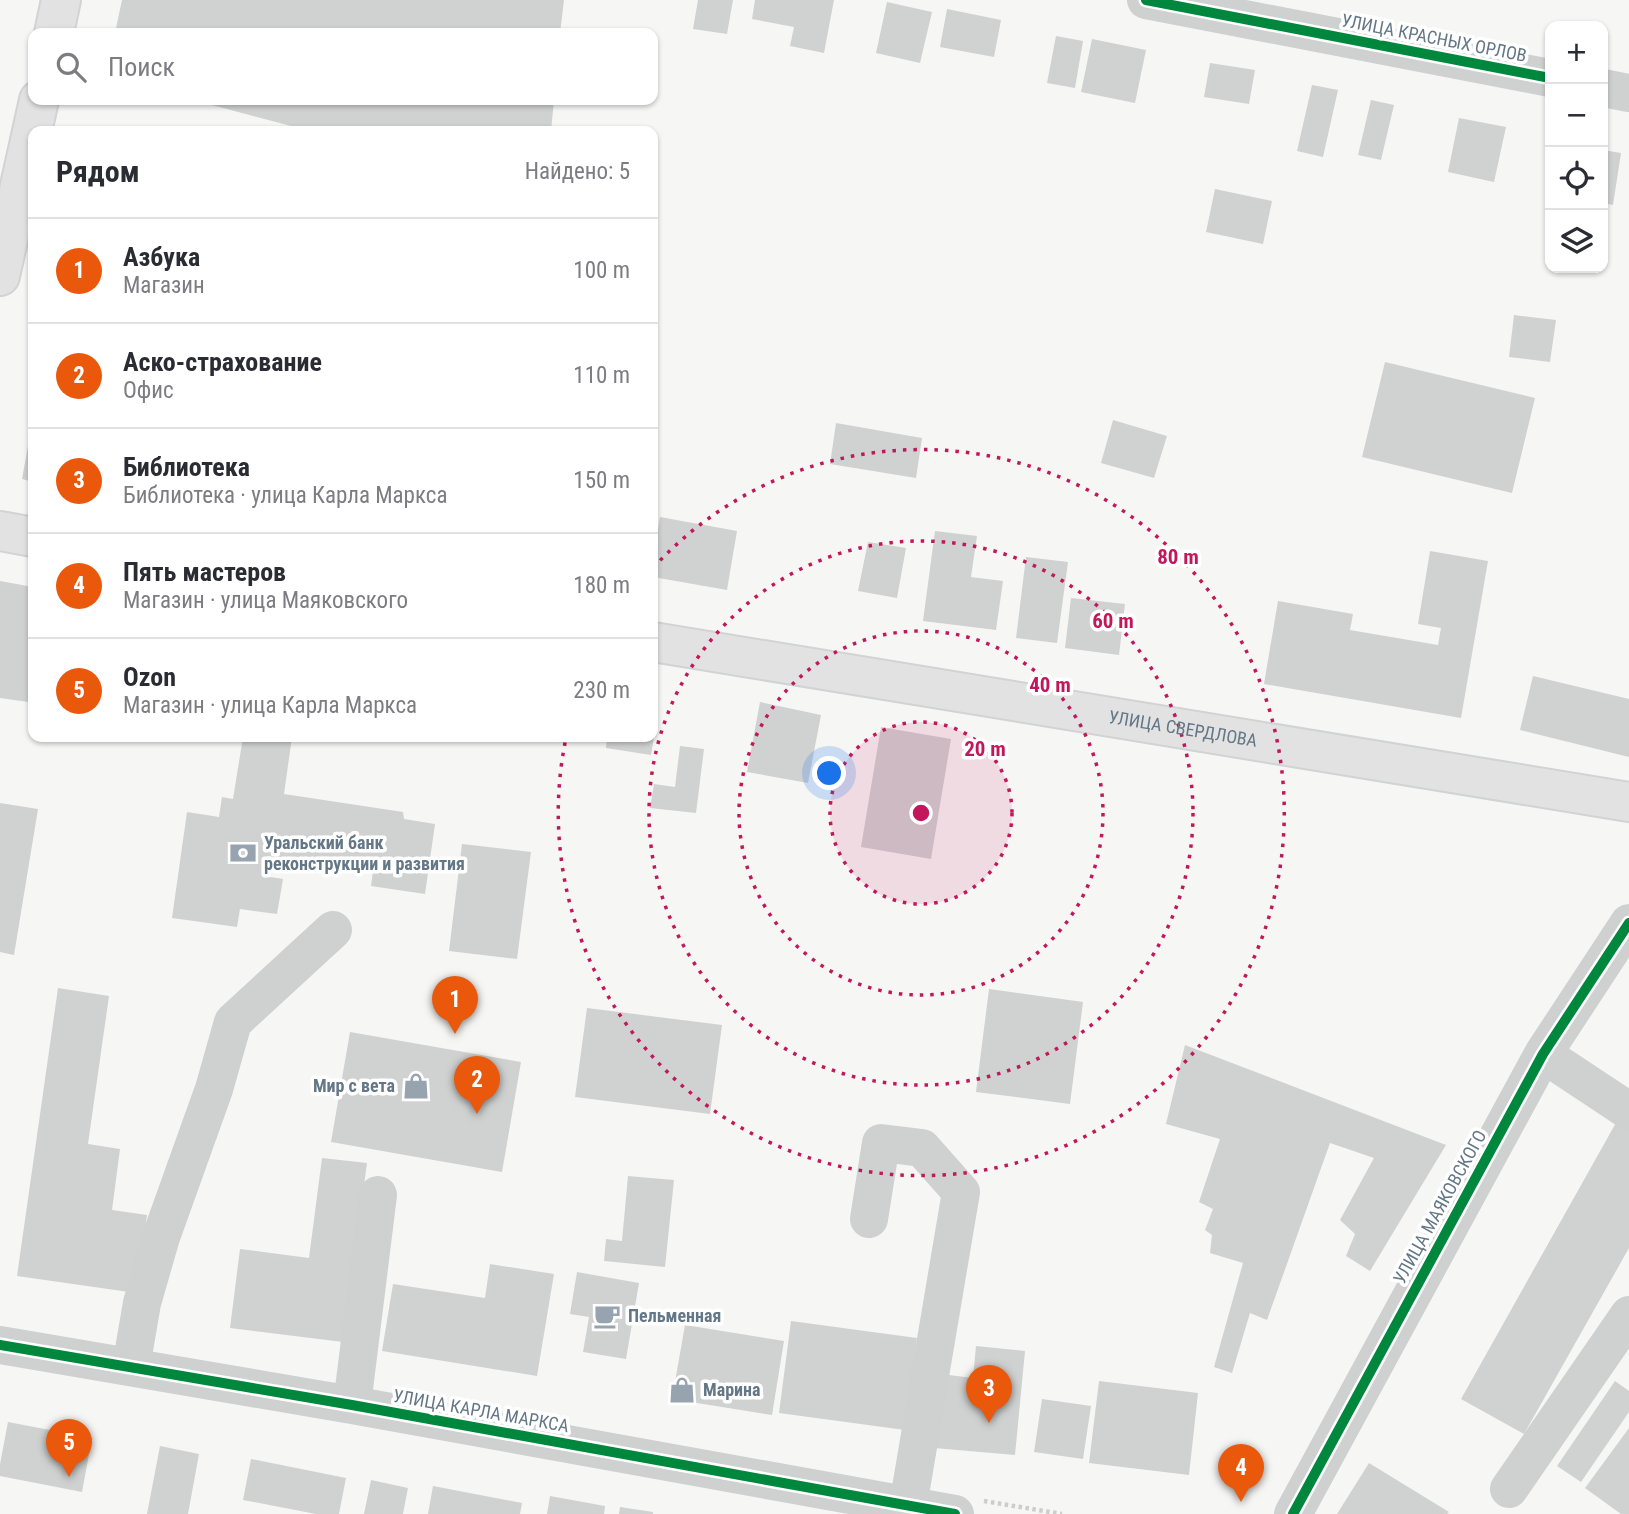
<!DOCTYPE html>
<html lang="ru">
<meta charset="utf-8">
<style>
body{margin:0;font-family:"Roboto Condensed",sans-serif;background:#f7f7f7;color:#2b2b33}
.controls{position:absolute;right:21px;top:21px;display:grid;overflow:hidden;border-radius:14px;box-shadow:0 2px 5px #0004}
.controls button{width:63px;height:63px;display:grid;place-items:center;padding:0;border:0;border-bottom:2px solid #e1e1e2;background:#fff;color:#2b2b33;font:35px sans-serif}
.you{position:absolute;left:830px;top:774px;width:24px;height:24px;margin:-18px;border:5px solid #fff;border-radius:50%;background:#1a73e8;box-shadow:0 0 0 10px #1a73e833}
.badge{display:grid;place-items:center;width:46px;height:46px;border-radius:50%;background:#ea580c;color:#fff;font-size:23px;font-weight:700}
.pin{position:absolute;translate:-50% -58px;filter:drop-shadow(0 2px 4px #0008)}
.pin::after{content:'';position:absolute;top:37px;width:24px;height:21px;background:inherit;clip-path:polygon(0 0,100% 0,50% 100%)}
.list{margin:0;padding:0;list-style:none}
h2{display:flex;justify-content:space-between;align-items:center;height:91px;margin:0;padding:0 28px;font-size:30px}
h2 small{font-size:23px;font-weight:400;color:#7c7c81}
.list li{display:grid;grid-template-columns:46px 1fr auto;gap:21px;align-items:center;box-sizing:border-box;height:105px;padding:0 28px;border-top:2px solid #e1e1e2}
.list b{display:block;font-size:26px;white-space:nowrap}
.list p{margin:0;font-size:23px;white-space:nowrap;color:#7c7c81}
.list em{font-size:23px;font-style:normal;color:#7c7c81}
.icon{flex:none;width:38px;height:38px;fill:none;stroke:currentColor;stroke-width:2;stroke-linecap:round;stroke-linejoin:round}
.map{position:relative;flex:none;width:1629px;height:1514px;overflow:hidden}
.search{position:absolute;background:#fff;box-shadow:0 2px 5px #0004;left:28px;top:28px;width:630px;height:77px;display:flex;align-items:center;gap:18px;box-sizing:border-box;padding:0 24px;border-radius:14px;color:#7c7c81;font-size:26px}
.panel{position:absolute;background:#fff;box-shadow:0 2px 5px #0004;left:28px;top:126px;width:630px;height:616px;border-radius:14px}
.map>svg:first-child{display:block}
</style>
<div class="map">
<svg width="1629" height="1514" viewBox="0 0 1629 1514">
<rect width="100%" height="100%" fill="#f6f6f5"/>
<!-- building -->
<path fill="#d0d1d1" d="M122 0H564L560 33H115Z
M698 0H733L727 34 693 29Z
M755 0H834L824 53 790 46 794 27 752 19Z
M887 2 932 12 920 63 876 53Z
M947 9 1001 20 994 57 940 47Z
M1056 36 1083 41 1075 88 1047 83Z
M1092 39 1146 50 1135 103 1081 92Z
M1210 63 1255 70 1249 104 1204 97Z
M1312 85 1338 90 1323 157 1297 151Z
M193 100H554L551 131H310Z
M1371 100 1394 105 1381 160 1358 155Z
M1459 118 1506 127 1494 182 1448 172Z
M1603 150 1621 153 1613 205 1603 203Z
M1215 189 1272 201 1263 244 1206 232Z
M1514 315 1556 320 1550 362 1509 357Z
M1385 362 1535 398 1512 493 1362 457Z
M1113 420 1167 436 1154 478 1101 463Z
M836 423 922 438 916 478 830 464Z
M32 424H33V482L22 479Z
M660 517 737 531 727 590 653 577V560Z
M935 531 977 536 971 577 1003 581 996 630 923 621Z
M868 542 906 548 897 598 858 591Z
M1430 551 1488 561 1461 718 1264 684 1278 601 1353 614 1350 630 1438 645 1441 628 1418 624Z
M1026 557 1068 562 1057 643 1016 638Z
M0 581 33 587V676L28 702 0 698Z
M1071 598 1125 604 1119 655 1065 648Z
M1533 676 1629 699V757L1520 730Z
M760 702 821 715 808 783 747 772Z
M881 727 951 739 931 859 861 847Z
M243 737H292L284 794 403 812 404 819 435 824 425 894 371 886 373 871 267 856 264 876 283 879 277 914 240 909 237 927 172 918 187 812 219 817 222 797 233 799Z
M607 737H654L651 755 606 748Z
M680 746 704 749 696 813 650 808 654 784 675 787Z
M0 803 38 809 14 955 0 952Z
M462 844 531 852 517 959 449 951Z
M58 988 109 996 88 1144 120 1149 112 1210 147 1215 136 1293 17 1276Z
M989 989 1083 1002 1070 1104 976 1092Z
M587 1008 722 1025 710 1114 575 1097Z
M350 1032 521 1062 502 1172 331 1142Z
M1185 1045 1446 1145 1370 1271 1346 1256 1355 1234 1340 1220 1374 1158 1330 1143 1267 1320 1250 1313 1232 1373 1214 1367 1243 1263 1210 1253 1212 1235 1205 1230 1213 1209 1199 1202 1220 1139 1166 1124Z
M1617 1121 1629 1128V1248L1524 1434 1461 1399Z
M322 1158 367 1163 343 1342 230 1328 240 1249 309 1258Z
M628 1176 674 1180 665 1267 604 1261 606 1239 622 1241Z
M490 1264 554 1274 537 1376 382 1351 393 1284 485 1298Z
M577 1272 639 1283 626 1359 583 1352 589 1317 570 1314Z
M791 1321 917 1338 905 1430 779 1413Z
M685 1325 784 1341 772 1415 672 1399Z
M976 1346 1025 1351 1015 1455 934 1448 941 1374 973 1378Z
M1099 1381 1198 1393 1189 1475 1089 1463Z
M1615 1381 1629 1391V1412L1581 1482 1557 1466Z
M1042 1399 1091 1406 1083 1459 1034 1452Z
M8 1422 92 1438 82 1492 0 1476V1464Z
M1629 1428V1514H1621L1585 1488Z
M160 1446 199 1454 188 1514H147Z
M251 1459 346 1478 339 1514H316L243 1500Z
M1369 1463 1449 1512 1447 1514H1337Z
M371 1480 408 1488 403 1514H364Z
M433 1486 522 1503 520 1514H428Z
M550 1496 605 1506 604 1514H547Z
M620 1507 653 1512V1514H619Z"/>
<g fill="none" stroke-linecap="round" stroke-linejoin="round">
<!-- major casing -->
<g stroke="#d1d3d4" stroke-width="42">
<g id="major">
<path d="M54 33 61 0"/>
<path d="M0 276 39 100"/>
<path d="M0 531 33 537"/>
<path id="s1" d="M653 642 1629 802"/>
</g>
</g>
<!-- path -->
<path stroke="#cccdce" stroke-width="4.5" stroke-dasharray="3.5 3.5" stroke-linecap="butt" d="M984 1501 1062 1514"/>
<!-- minor -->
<path stroke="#cfd1d1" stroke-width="38" d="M1146 0 1550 78
M1603 88 1629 93
M1543 1054 1629 1111
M869 1219 881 1143 922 1148 961 1192 908 1506
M0 1345 352 1405 955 1514
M131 1367 142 1303 161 1237 214 1089 233 1022 333 930
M352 1405 378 1195
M1509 1489 1629 1315
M1293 1514 1543 1054 1629 923"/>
<!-- major -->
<use href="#major" stroke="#e2e2e3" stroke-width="38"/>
<!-- cycleway casing -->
<g stroke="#fff" stroke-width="15">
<path id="cycleway" d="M1146 0 1550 78
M0 1345 352 1405 955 1514
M1293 1514 1543 1054 1629 923"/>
</g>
<!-- cycleway -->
<use href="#cycleway" stroke="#00873e" stroke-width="10"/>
</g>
<!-- distance rings -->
<circle cx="921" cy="813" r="91" fill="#c2185b" fill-opacity=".12"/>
<g fill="none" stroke="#c2185b" stroke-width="3.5" stroke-dasharray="3.5 7">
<circle cx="921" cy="813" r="91"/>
<circle cx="921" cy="813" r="182"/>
<circle cx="921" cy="813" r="272"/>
<path d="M653 568A363 363 0 1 1 566 738"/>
</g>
<!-- icons -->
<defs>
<g id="bank-bare" transform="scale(2.1)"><path d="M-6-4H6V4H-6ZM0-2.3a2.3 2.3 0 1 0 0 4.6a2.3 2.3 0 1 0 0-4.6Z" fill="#97a3ae" stroke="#fff" stroke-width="2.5" paint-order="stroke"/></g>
<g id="shop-bare" transform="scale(2.1)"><path d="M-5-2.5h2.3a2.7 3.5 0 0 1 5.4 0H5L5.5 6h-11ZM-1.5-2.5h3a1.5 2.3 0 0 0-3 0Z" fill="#97a3ae" stroke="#fff" stroke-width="2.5" paint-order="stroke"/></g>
<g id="cafe-bare" transform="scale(2.1)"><path d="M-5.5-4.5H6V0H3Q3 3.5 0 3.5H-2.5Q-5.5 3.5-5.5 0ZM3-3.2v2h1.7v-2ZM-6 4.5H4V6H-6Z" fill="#97a3ae" stroke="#fff" stroke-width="2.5" paint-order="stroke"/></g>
</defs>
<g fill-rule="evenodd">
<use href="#bank-bare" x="243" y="853"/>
<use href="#shop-bare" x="416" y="1086"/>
<use href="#cafe-bare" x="607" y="1316"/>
<use href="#shop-bare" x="682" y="1390"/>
</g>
<g text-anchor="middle" stroke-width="7" stroke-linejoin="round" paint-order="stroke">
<!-- street labels -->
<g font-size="18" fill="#647787" stroke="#fff">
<text transform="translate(1434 38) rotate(11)" y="6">УЛИЦА КРАСНЫХ ОРЛОВ</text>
<text dy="6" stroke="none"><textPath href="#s1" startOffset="537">УЛИЦА СВЕРДЛОВА</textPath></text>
<text transform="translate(1440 1207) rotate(-61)" y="6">УЛИЦА МАЯКОВСКОГО</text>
<text transform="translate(481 1411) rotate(10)" y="6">УЛИЦА КАРЛА МАРКСА</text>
</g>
<!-- poi labels -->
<g font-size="18" font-weight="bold" fill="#647787" stroke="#fff" text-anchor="start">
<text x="264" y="849">Уральский банк<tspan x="264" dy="21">реконструкции и развития</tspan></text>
<text x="395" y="1092" text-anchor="end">Мир с вета</text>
<text x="628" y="1322">Пельменная</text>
<text x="703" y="1396">Марина</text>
</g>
</g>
<circle cx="921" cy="813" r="10" fill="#c2185b" stroke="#fff" stroke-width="3.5"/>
<g font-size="21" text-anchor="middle" font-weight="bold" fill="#c2185b" stroke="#fff" stroke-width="7" stroke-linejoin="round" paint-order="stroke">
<text x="1178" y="564">80 m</text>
<text x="1113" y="628">60 m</text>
<text x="1050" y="692">40 m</text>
<text x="985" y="756">20 m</text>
</g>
</svg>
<div class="controls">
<button>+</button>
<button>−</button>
<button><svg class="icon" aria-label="locate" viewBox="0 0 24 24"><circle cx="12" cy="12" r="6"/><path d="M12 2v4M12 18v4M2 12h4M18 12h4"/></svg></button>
<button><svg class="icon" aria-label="layers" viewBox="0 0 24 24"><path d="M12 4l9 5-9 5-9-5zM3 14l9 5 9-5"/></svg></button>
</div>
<div class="you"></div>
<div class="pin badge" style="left:455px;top:1034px">1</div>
<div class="pin badge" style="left:477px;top:1114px">2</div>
<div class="pin badge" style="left:989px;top:1423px">3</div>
<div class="pin badge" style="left:1241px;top:1502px">4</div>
<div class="pin badge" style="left:69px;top:1477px">5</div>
<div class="search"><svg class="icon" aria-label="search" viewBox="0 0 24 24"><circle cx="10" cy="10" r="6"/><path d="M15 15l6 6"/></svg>Поиск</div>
<section class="panel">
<h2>Рядом<small>Найдено: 5</small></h2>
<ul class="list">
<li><span class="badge">1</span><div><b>Азбука</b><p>Магазин</p></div><em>100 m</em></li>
<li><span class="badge">2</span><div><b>Аско-страхование</b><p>Офис</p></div><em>110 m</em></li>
<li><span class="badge">3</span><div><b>Библиотека</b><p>Библиотека · улица Карла Маркса</p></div><em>150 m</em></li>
<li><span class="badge">4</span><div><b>Пять мастеров</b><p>Магазин · улица Маяковского</p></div><em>180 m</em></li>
<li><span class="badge">5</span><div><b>Ozon</b><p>Магазин · улица Карла Маркса</p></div><em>230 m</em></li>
</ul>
</section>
</div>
